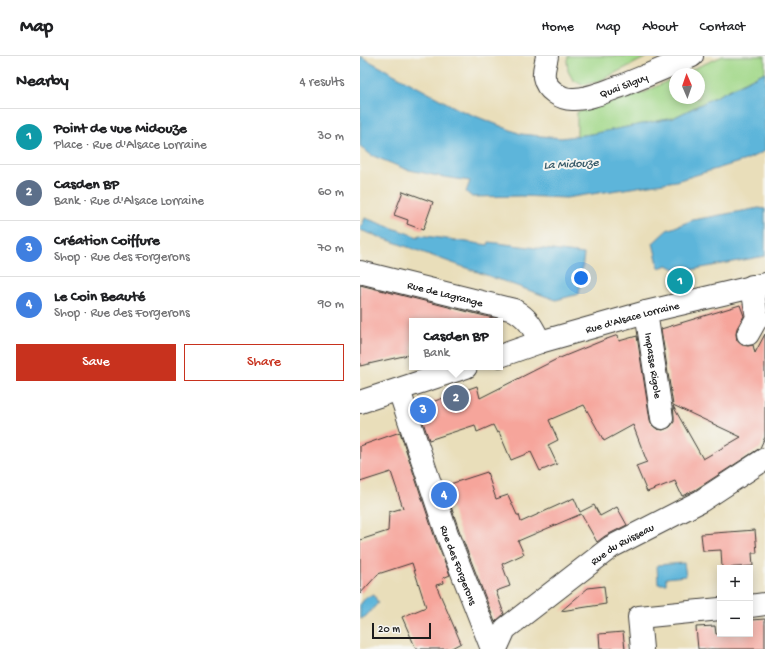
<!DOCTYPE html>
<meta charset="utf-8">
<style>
body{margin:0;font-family:"Gochi Hand",sans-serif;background:#f2f2f2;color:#202124}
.controls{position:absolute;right:12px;bottom:12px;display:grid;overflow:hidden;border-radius:0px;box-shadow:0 2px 10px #0003}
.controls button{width:36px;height:36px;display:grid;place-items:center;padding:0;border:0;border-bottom:1px solid #e0e0e0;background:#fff;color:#202124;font:20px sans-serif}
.compass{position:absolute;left:309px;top:12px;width:36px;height:36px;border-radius:50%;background:#fff;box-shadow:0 2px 10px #0003;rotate:358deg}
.scale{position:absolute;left:12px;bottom:10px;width:59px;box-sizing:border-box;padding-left:4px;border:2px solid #1c1c1c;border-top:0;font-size:11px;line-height:14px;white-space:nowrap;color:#1c1c1c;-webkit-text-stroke:3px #f6f6f2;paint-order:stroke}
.you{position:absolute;left:221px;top:222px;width:14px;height:14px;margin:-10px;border:3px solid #fff;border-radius:50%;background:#1a73e8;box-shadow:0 0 0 6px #1a73e833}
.badge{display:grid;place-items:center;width:26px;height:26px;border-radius:50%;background:#c8321e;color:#fff;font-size:13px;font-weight:700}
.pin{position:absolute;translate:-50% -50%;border:2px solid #fff;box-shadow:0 1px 4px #0006}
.popup{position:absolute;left:49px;top:262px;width:94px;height:52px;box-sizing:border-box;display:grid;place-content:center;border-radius:0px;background:#fff;filter:drop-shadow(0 1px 3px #0005);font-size:13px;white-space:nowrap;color:#757577}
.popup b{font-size:15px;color:#202124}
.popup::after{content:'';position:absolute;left:50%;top:100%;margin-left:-8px;border:8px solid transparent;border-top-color:#fff}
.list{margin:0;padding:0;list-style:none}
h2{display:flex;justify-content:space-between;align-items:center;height:52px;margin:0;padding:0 16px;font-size:17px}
h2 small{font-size:13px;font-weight:400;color:#757577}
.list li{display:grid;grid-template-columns:26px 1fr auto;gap:12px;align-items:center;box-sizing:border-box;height:56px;padding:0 16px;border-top:1px solid #e0e0e0}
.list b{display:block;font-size:15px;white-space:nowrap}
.list p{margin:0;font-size:13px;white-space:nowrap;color:#757577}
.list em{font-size:13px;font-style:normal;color:#757577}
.actions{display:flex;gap:8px;padding:12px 16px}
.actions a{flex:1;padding:9px 0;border:1px solid #c8321e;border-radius:0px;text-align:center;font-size:14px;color:#c8321e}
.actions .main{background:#c8321e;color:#fff}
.map{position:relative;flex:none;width:405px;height:593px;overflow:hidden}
header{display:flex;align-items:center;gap:24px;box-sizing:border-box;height:56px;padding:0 20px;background:#fff;border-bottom:1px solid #e0e0e0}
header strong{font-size:19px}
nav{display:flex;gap:22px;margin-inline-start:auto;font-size:14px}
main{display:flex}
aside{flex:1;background:#fff}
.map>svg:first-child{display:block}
</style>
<header>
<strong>Map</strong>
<nav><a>Home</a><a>Map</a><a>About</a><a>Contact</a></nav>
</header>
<main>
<aside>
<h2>Nearby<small>4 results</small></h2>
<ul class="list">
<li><span class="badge" style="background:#0f9aa8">1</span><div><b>Point de vue Midouze</b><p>Place · Rue d'Alsace Lorraine</p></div><em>30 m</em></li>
<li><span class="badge" style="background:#5c6f8a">2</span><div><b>Casden BP</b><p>Bank · Rue d'Alsace Lorraine</p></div><em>60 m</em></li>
<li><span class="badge" style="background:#3f7fe0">3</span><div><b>Création Coiffure</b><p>Shop · Rue des Forgerons</p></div><em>70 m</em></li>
<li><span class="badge" style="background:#3f7fe0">4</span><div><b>Le Coin Beauté</b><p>Shop · Rue des Forgerons</p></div><em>90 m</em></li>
</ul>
<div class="actions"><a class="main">Save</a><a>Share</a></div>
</aside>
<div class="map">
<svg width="405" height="593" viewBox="0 0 405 593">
<rect width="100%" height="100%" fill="#f6f6f2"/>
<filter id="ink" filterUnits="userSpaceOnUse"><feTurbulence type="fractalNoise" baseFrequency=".025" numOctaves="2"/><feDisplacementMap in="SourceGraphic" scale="8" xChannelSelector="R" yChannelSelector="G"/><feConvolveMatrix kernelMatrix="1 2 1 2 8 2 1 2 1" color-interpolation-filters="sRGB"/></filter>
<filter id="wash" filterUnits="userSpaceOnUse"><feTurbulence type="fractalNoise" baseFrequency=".012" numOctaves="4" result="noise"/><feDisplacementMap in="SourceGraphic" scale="16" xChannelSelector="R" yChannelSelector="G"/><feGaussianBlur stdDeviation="0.9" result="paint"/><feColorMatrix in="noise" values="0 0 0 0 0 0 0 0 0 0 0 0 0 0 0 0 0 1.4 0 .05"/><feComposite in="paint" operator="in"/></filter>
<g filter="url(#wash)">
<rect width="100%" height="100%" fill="#e9deba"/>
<!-- green -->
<path fill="#a2d889" stroke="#5f7a52" d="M208 0H289L237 26 222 29 213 24 208 15 207 5Z
M363 0H405V16L313 62 231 78 217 80V56L286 36 315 21V42H339V18H321Z"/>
<!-- water -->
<path fill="#5db5da" stroke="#3c687b" d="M0 0 100 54 161 78 201 82 231 78 313 62 405 16V95L386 104 316 125 206 142 161 140 112 141 106 136 110 125 78 120 45 113 11 99 0 90Z
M399 152 405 153V200L320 216 307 209 299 212 293 187 307 174 333 164Z
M5 162 58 181 59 179 128 189 129 186 224 198 219 238 196 244 0 174Z
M324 507 326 520 306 522V528H298L297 509Z
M14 539 18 547 6 560 1 563 0 561V549L6 541Z"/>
<g id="blocks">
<!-- building -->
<path fill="#f6a59b" d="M43 135 73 146 63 174 47 168 48 164 34 159Z
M0 229 141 264V265H52V298L0 310Z
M380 249 384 260 377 272 376 278 377 285 382 289 388 290 393 289 395 297 405 278V381L400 392 335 434 322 440 315 425 287 436 276 410 287 406 273 369 244 385 224 349 189 364 198 384 188 389 197 408 180 415 171 396 151 404 139 376 137 377 133 369 117 376 115 369 69 384 58 351 117 330 120 342 195 304 244 284 258 279 259 285 277 280 290 364 292 369 297 373 303 374 310 371 314 366V360L313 350 343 403 381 381 313 349 301 273Z
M40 376 75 482 90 519 83 522 84 527 76 529 101 587 90 593H56L42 561 66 551 52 507 18 518 0 538V484L28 475 29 456 43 452 31 416 0 426V390Z
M127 416 136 443 148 439 157 459H159L161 466 214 442 220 456 234 449 240 460 257 451 267 469 245 480 237 486 221 458 158 485 164 498 142 508 150 530 136 535 144 558 135 566 99 474 84 430Z
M395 474 397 497H392L393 510 362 512 361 494 343 495 341 478Z
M244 530 246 548 201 555 228 532Z
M405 563V593H338L336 571 355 570 356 578H390V564Z
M263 576 265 593H240L239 578Z"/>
</g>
</g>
<g filter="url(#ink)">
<use href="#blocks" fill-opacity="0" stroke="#3b3934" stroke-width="1"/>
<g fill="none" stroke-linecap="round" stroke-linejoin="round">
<!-- minor casing -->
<g stroke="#3b3934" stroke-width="24">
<g id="minor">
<path id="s1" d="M187 0C186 7 183 14 184 21 186 34 202 44 214 43 230 43 246 35 261 30 285 20 308 11 332 0"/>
<path id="s2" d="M0 216 154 254C169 263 172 270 180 286"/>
<path id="s3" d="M286 256 302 362"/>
<path d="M388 278 397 262 392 230"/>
<path id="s4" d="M39 334 87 478 132 593"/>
<path d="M390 550 405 548"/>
<path id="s5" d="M136 593 145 573 251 491 341 445 405 403"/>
<path d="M282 593 279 561 360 553"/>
</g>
</g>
<!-- secondary casing -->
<g stroke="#3b3934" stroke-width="24">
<g id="secondary">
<path id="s6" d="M140 300 180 286 286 256 405 228"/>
<path d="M0 346 106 311"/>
</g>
</g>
<!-- minor -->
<use href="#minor" stroke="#fff" stroke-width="22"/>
<!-- secondary -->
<use href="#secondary" stroke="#fff" stroke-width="22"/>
</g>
</g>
<g text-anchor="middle" stroke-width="4" stroke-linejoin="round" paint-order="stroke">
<!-- street labels -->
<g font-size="11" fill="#1c1c1c" stroke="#f6f6f2">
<text dy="4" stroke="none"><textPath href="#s1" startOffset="113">Quai Silguy</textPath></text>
<text dy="4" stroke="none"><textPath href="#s2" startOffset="88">Rue de Lagrange</textPath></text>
<text dy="4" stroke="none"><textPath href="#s6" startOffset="138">Rue d'Alsace Lorraine</textPath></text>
<text dy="4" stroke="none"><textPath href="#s3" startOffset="54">Impasse Rigole</textPath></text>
<text dy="4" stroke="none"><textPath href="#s5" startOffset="167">Rue du Ruisseau</textPath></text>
<text dy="4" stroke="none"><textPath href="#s4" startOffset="185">Rue des Forgerons</textPath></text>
</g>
<!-- water labels -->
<g font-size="12" font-style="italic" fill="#365968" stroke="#f6f6f2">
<text transform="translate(211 107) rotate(-3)" y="4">La Midouze</text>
</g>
</g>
</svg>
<div class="controls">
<button>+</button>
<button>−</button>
</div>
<svg class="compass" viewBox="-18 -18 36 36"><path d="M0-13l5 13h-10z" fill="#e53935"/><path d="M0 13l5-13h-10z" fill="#757577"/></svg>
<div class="scale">20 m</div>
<div class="you"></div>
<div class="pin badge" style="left:320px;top:225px;background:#0f9aa8">1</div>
<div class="pin badge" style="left:96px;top:342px;background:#5c6f8a">2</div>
<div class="popup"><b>Casden BP</b>Bank</div>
<div class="pin badge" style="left:63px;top:354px;background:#3f7fe0">3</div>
<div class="pin badge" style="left:84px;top:439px;background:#3f7fe0">4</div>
</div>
</main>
